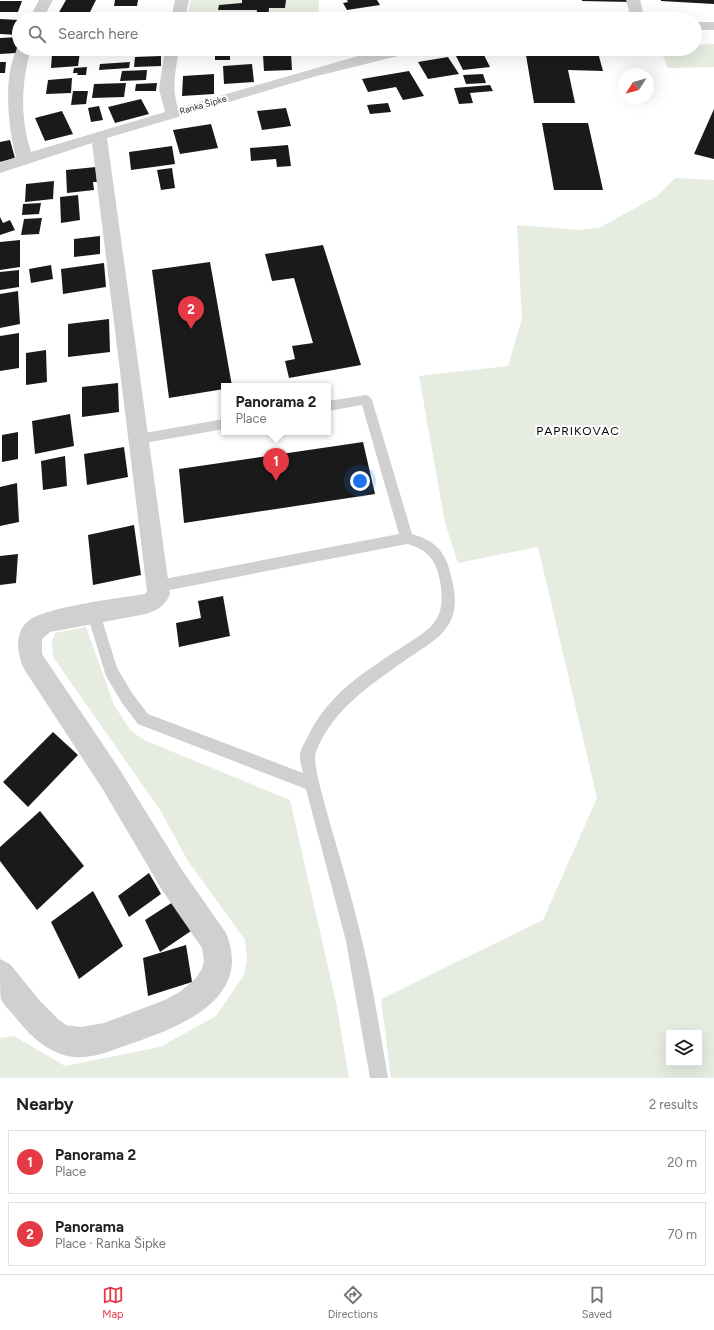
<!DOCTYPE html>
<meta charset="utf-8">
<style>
body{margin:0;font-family:Figtree,sans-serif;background:#f6f6f6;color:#222}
.controls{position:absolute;right:12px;bottom:12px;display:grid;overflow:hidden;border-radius:0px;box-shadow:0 4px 16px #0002}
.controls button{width:36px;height:36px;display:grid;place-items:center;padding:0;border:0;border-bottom:1px solid #e0e0e0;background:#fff;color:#222;font:20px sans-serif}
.compass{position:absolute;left:618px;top:68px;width:36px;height:36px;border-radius:50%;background:#fff;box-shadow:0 4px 16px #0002;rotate:234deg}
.you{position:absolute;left:360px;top:481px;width:14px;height:14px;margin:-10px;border:3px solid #fff;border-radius:50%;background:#1a73e8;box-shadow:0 0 0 6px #1a73e833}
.badge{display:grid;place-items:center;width:26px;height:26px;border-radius:50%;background:#e63946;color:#fff;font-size:13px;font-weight:700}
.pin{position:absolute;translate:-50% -33px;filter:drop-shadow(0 1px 2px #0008)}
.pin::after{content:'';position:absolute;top:21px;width:14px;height:12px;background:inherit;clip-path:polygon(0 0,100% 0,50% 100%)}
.popup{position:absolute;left:221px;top:383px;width:110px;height:52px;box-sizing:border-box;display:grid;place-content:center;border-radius:0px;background:#fff;filter:drop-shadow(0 1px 3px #0005);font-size:13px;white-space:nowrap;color:#767676}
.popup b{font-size:15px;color:#222}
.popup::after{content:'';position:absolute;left:50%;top:100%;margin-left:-8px;border:8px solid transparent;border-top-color:#fff}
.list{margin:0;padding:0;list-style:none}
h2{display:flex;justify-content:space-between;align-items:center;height:52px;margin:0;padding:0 16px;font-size:17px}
h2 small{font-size:13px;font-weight:400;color:#767676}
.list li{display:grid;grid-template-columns:26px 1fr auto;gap:12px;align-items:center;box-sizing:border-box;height:64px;margin:0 8px 8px;padding:0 8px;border:1px solid #e0e0e0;border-radius:0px}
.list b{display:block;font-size:15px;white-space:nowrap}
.list p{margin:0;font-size:13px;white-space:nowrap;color:#767676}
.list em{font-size:13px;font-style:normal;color:#767676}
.icon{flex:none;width:22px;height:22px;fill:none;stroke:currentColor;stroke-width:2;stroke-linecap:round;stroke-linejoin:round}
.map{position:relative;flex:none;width:714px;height:1078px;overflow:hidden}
.search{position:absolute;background:#fff;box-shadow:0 4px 16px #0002;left:12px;right:12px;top:12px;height:44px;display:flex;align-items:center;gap:10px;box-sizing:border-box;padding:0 14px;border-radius:22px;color:#767676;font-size:15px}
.sheet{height:196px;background:#fff}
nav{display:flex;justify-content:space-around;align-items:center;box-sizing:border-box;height:56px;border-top:1px solid #e0e0e0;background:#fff;font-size:11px;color:#767676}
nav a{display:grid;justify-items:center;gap:2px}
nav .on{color:#e63946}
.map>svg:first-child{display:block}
</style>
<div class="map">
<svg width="714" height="1078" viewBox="0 0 714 1078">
<rect width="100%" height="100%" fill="#fff"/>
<!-- green -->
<path fill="#e6ecdf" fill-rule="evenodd" d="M191 0H319L318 19H186Z
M714 44V67L668 68 660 49H695V45Z
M675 178 714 180V1078H391L381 999 543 920 597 798 538 547 458 563 445 523 419 376 508 366 522 318 517 225 578 230 599 228 657 196ZM669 1033H699V1063H669Z
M86 627 114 705 131 731 144 740 290 800 336 1002 349 1078H0V1038L14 1036 65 1066 160 1047 216 1016 244 975 247 959 245 940 188 861 160 810 53 657 52 642 55 633Z"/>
<!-- building -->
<path fill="#1a1a1a" d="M66 0H96L88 16 58 14Z
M115 0H138L137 6H114Z
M242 0H286L285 8H269L268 19H256L257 10H218L219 5 242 3Z
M347 0H377L380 5 347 10 343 3 348 2Z
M582 0H630L631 2 582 1Z
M661 0H714V4L661 1Z
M0 1H22L18 12H0Z
M111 17H134V19H110Z
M0 19 19 20V35L0 34Z
M19 37 16 53 0 54V38Z
M230 49H242V52L230 53Z
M525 49H597L603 71 568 70 575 103H534Z
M482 51 490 67 463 70 455 54Z
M80 52 78 66 51 68 52 54Z
M291 53 292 70 264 71 263 55Z
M161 56V66L134 67 135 57Z
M215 56H230V60H215Z
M448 57 459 74 428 79 418 62Z
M0 62H6L5 73H0Z
M130 62 129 68 99 70 100 64Z
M252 64 254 82 224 84 223 66Z
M87 67 86 75H77L78 73H73L74 68Z
M147 70 146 80 120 81 122 71Z
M409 71 424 96 403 100 396 87 368 92 362 79Z
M214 74V94L182 96 183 76Z
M483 74 486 83 466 84 463 75Z
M72 78 71 93 46 94 48 80Z
M126 83 124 97 92 98 94 84Z
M157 83 156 91H135L136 84Z
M490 85 493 91 470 93 473 103 459 104 454 88Z
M73 91H88L86 104 71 105Z
M141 99 149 114 115 123 108 107Z
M388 103 391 112 370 114 367 105Z
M99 106 103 120 91 122 88 108Z
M286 108 291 126 262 130 257 111Z
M714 109V159L694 154Z
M62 111 73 134 45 141 35 118Z
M542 123H588L603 190H554Z
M211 124 218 148 180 154 173 130Z
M10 140 15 158 0 162V142Z
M288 145 291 166 277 167 276 159 251 161 250 148Z
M172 146 175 164 131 170 129 152Z
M96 167 97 182H93L94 190 67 193 66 170Z
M172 168 175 188 161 190 157 170Z
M54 181 53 199 25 202 26 184Z
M78 195 80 220 61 223 60 197Z
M41 203 39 214 22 215 23 204Z
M0 217 3 223 10 220 15 230 0 235Z
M42 218 39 234 21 235 24 219Z
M100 236V254L74 257V239Z
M20 240V267L0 270V242Z
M323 245 361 365 289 378 285 361 295 359 292 346 313 343 294 278 272 281 265 254Z
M210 262 232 386H224V389L169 398 152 270Z
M104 263 106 287 63 294 61 269Z
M51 265 53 279 31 283 29 269Z
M19 270V287L0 290V272Z
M18 291 20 324 0 328V294Z
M109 319 110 352 68 357V324Z
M19 333V368L0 371V336Z
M46 350 47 382 26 385V353Z
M118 383 119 412 82 417V387Z
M70 414 74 446 35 454 32 421Z
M18 432V459L2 462V435Z
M363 442 375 494 184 523 179 469Z
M124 447 128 477 87 485 84 454Z
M65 456 67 486 43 490 41 461Z
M17 483 19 522 0 526V487Z
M134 525 141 575 93 585 88 535Z
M18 554 16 583 0 585V556Z
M223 596 230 636 179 647 176 623 201 618 198 601Z
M53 732 78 755 28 807 3 782Z
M40 811 84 866 37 910 0 861V847Z
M149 873 161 894 129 917 118 896Z
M93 891 123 946 79 979 51 922Z
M176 900 191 931 160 952 145 920Z
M186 945 192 982 148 996 143 958Z"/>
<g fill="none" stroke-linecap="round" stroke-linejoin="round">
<!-- service -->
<path fill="#d0d0d0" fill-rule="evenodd" d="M366 395 370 397 372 400 412 534C433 540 445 550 450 572 455 590 459 610 447 627 438 640 423 648 410 657 373 683 333 708 316 752 311 763 328 813 331 827 342 864 353 902 362 940 373 986 380 1032 388 1078H370L346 941 306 789 138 724 122 703 106 676 87 614 89 610 94 608 99 610 117 668 132 693 148 714 303 773C302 767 299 760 300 755 300 749 305 743 307 738 328 694 363 673 402 647 414 639 430 631 437 618 446 604 441 569 430 557 424 550 416 546 407 544L159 592 154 590 152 586 154 582 159 580 399 534 362 405 328 411V401Z
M224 419V429L139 444 135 442 133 439 135 436 139 434Z"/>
<!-- minor -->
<path fill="#d0d0d0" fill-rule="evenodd" d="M39 0H53L43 19H29Z
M175 0H189L185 19H171Z
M626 0H640L645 19H631Z
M695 22H714V30H695Z
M19 46V49H31C21 83 20 118 31 152L165 112 159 89 165 49H179C176 69 171 88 178 108L358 56 390 49H416L414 52 313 77 107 138 170 594C165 606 158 610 146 614L50 632 42 639V654L120 770 182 870 226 933C253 998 182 1026 133 1043 114 1049 95 1059 74 1057 47 1054 27 1033 12 1013 8 1009 3 1004 1 999 0 993 0 967 0 959L10 964 40 1001 58 1019 66 1025 81 1027 104 1023 165 1000 181 991 195 979 202 969 204 961 202 948 162 890 102 788 24 669C17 654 14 633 28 621 45 607 120 598 145 594L147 591 92 143 0 173V163L16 157C8 129 2 71 19 46Z"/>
</g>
<g text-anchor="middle" stroke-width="4" stroke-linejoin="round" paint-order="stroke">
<!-- far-street labels -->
<g font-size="9" fill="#333" stroke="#fff">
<text transform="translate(203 105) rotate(-16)" y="3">Ranka Šipke</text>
</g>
<!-- quarter labels -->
<g font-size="12" letter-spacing="1" fill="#000" stroke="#fff">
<text x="578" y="435">PAPRIKOVAC</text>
</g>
</g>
</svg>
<div class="controls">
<button><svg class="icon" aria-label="layers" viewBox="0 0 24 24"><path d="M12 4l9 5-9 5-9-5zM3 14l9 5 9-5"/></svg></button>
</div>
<svg class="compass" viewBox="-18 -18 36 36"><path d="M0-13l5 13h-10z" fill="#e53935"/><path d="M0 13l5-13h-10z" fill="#767676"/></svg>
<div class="you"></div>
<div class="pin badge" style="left:276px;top:481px">1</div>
<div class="popup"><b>Panorama 2</b>Place</div>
<div class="pin badge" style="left:191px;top:329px">2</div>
<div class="search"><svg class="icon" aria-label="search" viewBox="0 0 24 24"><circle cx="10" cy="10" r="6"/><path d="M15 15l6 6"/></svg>Search here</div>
</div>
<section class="sheet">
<h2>Nearby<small>2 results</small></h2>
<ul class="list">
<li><span class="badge">1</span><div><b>Panorama 2</b><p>Place</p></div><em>20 m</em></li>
<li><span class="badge">2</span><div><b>Panorama</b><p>Place · Ranka Šipke</p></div><em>70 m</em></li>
</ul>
</section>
<nav>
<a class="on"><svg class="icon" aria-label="map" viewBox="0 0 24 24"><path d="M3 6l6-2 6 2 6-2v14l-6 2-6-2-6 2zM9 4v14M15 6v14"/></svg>Map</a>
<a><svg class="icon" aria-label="directions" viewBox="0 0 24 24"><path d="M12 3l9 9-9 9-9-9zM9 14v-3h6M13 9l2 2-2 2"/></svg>Directions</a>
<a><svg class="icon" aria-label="saved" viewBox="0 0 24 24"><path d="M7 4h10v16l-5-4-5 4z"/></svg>Saved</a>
</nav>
